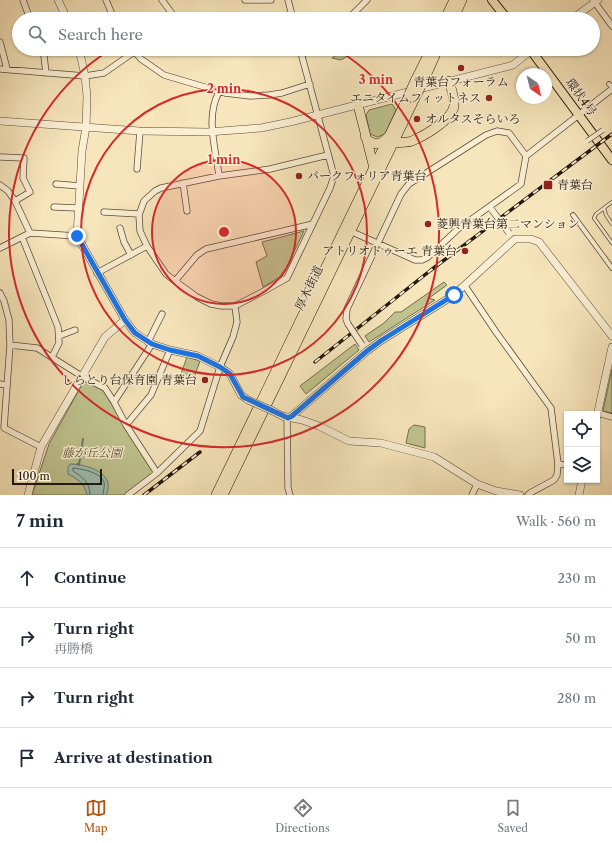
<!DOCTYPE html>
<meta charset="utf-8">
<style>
body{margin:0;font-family:"Libre Caslon Text","Noto Serif JP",serif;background:#f6f6f7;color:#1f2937}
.controls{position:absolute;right:12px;bottom:12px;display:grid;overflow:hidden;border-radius:0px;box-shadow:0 1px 3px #0004}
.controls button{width:36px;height:36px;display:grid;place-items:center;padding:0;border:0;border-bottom:1px solid #e0e1e3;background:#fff;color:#1f2937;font:20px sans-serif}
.compass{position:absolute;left:516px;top:68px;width:36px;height:36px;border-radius:50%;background:#fff;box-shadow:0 1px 3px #0004;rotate:145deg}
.scale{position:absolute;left:12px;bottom:10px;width:90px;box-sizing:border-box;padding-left:4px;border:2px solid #25190d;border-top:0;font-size:11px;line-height:14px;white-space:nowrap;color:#25190d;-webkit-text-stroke:3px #faeed3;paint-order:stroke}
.stop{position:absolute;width:12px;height:12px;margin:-9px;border:3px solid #1a73e8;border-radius:50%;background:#fff}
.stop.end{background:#1a73e8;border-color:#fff;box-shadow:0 1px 4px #0008}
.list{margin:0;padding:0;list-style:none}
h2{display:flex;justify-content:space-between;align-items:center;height:52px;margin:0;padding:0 16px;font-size:17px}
h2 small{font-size:13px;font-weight:400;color:#747a83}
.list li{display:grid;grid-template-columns:26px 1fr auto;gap:12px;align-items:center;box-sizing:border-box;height:60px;padding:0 16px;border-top:1px solid #e0e1e3}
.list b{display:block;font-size:15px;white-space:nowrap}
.list p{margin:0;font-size:13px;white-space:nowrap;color:#747a83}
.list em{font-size:13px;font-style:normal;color:#747a83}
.icon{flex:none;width:22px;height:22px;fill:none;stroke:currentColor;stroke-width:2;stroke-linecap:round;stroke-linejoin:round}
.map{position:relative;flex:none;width:612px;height:495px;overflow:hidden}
.search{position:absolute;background:#fff;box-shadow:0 1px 3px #0004;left:12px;right:12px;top:12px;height:44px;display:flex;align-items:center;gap:10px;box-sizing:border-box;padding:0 14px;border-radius:22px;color:#747a83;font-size:15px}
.sheet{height:292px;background:#fff}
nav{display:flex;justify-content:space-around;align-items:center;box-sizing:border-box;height:56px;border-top:1px solid #e0e1e3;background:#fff;font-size:11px;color:#747a83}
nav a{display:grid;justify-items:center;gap:2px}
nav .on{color:#b45309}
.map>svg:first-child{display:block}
</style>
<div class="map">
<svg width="612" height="495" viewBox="0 0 612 495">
<rect width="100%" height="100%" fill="#f7e5bb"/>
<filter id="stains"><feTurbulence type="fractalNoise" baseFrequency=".005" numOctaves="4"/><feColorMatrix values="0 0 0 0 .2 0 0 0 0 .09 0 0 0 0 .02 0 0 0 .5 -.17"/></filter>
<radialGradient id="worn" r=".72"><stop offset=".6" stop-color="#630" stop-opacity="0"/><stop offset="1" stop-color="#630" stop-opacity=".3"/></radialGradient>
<!-- green -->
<path fill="#bfc38e" stroke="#726e4e" d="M345 49H360L341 60 332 58Z
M392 104 396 110 385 134 377 137 370 134 366 115 369 110Z
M304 231 283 275 263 287 256 262 267 256 262 242Z
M444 282 447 285 429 298 435 300 369 342 365 336 384 323 395 312H401Z
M355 344 359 350 306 394 300 386Z
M187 357 200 361 192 383 179 379Z
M612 369V413L603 411Z
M84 381 103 390 142 455 154 473 126 495H32L49 444Z
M414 425 425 427V448L406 443 409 429Z"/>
<!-- water -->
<path fill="#9dbfb1" stroke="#6d7d6f" d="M70 464C86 464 117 473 106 495H87C85 484 78 479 68 474V467Z"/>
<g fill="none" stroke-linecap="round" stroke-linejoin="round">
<!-- shore -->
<path stroke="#616c5f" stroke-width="1" d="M90 495C90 483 83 477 73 471V468C82 469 100 472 104 482 105 486 103 491 103 495"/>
<!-- stream -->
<path stroke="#6d7d6f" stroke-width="2" d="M77 464 79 465 83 439"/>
<!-- service casing -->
<g stroke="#5a4c38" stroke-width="4">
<path id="service" d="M612 202 596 214 594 218 612 243
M604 208 606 215 612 224"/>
</g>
<!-- pedestrian casing -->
<g stroke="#5a4c38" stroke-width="5.5">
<path id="pedestrian" d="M609 84 612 87
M573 215 612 268"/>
</g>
<!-- minor casing -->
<g stroke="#5a4c38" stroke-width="7">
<path id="minor" d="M23 0 30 19
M106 0 114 19
M162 0 176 19
M245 0H271
M288 0 293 19
M593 0 612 26
M348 19 367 0
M0 42 7 69
M42 49 44 56 46 73
M132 49 141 59 164 75 225 93 250 96 269 95 282 93 310 84
M300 49 334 176 330 188 287 278 264 291 235 306H222L211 304 197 297 175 281 166 274 147 246 140 231 139 215 144 201 155 191 161 188 219 176 270 169 328 155
M0 69 85 76 104 73 134 52
M219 92C205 117 216 150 219 176
M0 157 24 158 23 178 30 192 15 201
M137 169 140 131
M183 183 187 211
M56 184 80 186
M0 185 8 191 15 201 30 233 77 236
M54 207 78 208
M104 212 139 214
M120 228 124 242 131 255
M350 231 415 260H422L428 257 458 229 521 184 526 156 612 89
M22 237 58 327 59 343 52 357
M0 248 30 233
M97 273 147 246
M175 281 197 255 206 249 313 224
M465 286 496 332 551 408 558 464 557 475 554 480 530 493 528 495
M0 293 4 301 9 320 10 345 4 428 41 447
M348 324 346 319 347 309 401 194 409 184 486 135 497 131 509 133 526 156
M59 336 75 330
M148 342 162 314
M10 345 37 348 83 377 105 388 114 402 126 425 157 473
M0 384 6 385
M114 402 152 344
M598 413 612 417
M287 418 288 488 290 495
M126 425 151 395 170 350
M558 464 567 465
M128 495 157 473 200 431 220 367 233 337 237 322 235 306
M472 495 477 484"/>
</g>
<!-- tertiary casing -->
<g stroke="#5a4c38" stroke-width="8">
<path id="tertiary" d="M58 0 67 19
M572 19 598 0
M79 49 85 76 87 96 86 127 82 151 77 236 125 320 135 333 152 344 170 350 198 356 220 367 230 374 241 395 248 400
M0 121 140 131 208 132 261 128 290 122 513 65 533 49
M273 411 282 416 302 420 319 426 349 441 381 443 434 457 477 484 496 491 520 495
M597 416 612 347
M287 418 292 416 367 351 382 340 454 295 515 239H531L539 242 612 336
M28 495 41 447 105 337 125 320
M579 495 582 480"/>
</g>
<!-- primary casing -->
<g stroke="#25190d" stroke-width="10">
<path id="primary" d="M492 0 507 19
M530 49 612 160"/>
</g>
<!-- trunk casing -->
<g stroke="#25190d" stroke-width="10">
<path id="trunk" d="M445 19 454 0
M453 19 462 0
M425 78 438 49
M415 81 431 49
M358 105 374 168
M365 136 367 140 376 144 382 142 388 137
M393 143C399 142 406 143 412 141 424 136 452 120 454 106 455 98 451 88 449 81
M216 495 406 101
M223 495 415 98"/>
</g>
<!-- service -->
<use href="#service" stroke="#faeed3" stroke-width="2.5"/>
<!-- pedestrian -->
<use href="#pedestrian" stroke="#faeed3" stroke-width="4"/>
<!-- minor -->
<use href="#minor" stroke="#faeed3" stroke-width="5.5"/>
<!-- tertiary -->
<use href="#tertiary" stroke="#faeed3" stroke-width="7"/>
<!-- primary -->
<use href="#primary" stroke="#f7e5bb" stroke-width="8"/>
<!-- trunk -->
<use href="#trunk" stroke="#f7e5bb" stroke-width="9"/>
<!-- rail casing -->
<g stroke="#25190d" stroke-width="3.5">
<path id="rail" d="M315 362 431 270 612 134
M144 495 200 452"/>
</g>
<!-- rail -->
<use href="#rail" stroke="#faeed3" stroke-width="2" stroke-dasharray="6" stroke-linecap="butt"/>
<!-- pedestrian-bridge casing -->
<g stroke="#5a4c38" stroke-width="5.5" stroke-linecap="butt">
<path id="pedestrian-bridge" d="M585 101 594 112
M587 141 603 130"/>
</g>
<!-- minor-bridge casing -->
<g stroke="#5a4c38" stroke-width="7" stroke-linecap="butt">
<path id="minor-bridge" d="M492 210 509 233
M348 324 362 345"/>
</g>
<!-- tertiary-bridge casing -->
<g stroke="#5a4c38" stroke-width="8" stroke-linecap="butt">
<path id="tertiary-bridge" d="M248 400 273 411"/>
</g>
<!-- trunk-bridge casing -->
<g stroke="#25190d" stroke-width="10" stroke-linecap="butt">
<path id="trunk-bridge" d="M415 98 425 78
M406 101 415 81"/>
</g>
<!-- pedestrian-bridge -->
<use href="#pedestrian-bridge" stroke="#faeed3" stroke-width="4"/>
<!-- minor-bridge -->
<use href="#minor-bridge" stroke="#faeed3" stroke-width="5.5"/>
<!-- tertiary-bridge -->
<use href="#tertiary-bridge" stroke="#faeed3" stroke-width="7"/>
<!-- trunk-bridge -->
<use href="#trunk-bridge" stroke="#f7e5bb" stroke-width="9"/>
</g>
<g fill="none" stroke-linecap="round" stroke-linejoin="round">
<!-- route -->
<path stroke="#1a73e8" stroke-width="5" d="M77 236 125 320 135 333 152 344 170 350 198 356 220 367 230 374 243 397 288 418 292 416 367 351 382 340 454 295"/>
</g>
<!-- distance rings -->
<circle cx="224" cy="232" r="72" fill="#d62828" fill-opacity=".12"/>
<g fill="none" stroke="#d62828" stroke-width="2">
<circle cx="224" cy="232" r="72"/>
<circle cx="224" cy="232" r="143"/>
<path d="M196 19A215 215 0 0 1 252 19M338 50A215 215 0 1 1 110 50"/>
</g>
<!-- markers -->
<g fill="#8f2418" stroke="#faeed3" stroke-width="1.5">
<circle cx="461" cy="68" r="4"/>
<circle cx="489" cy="98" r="4"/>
<circle cx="417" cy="119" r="4"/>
<circle cx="299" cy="176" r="4"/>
<rect x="543" y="180" width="10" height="10" rx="2"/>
<circle cx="428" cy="224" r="4"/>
<circle cx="465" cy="251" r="4"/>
<circle cx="205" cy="380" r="4"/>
</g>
<g text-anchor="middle" stroke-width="3" stroke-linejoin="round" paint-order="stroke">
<!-- poi labels -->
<g font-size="12" fill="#25190d" stroke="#faeed3" text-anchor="start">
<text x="461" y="86" text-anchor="middle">青葉台フォーラム</text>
<text x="481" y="102" text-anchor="end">エニタイムフィットネス</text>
<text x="425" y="123">オルタスそらいろ</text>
<text x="307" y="180">パークフォリア青葉台</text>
<text x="557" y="189">青葉台</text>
<text x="436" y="228">菱興青葉台第二マンション</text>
<text x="457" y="255" text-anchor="end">アトリオドゥーエ 青葉台</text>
<text x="197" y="384" text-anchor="end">しらとり台保育園 青葉台</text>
</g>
<!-- street labels -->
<g font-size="12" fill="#25190d" stroke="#faeed3">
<text transform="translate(581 97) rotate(54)" y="4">環状4号</text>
<text transform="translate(309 288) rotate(-64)" y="4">厚木街道</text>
</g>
<!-- park labels -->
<g font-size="12" font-style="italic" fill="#5b543a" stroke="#faeed3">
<text x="92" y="457">藤が丘公園</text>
</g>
</g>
<circle cx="224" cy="232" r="6" fill="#d62828" stroke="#faeed3" stroke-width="2"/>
<g font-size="12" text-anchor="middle" font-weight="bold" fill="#d62828" stroke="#faeed3" stroke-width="3" stroke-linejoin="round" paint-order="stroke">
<text x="376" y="84">3 min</text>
<text x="224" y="93">2 min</text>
<text x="224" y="164">1 min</text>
</g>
<rect width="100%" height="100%" filter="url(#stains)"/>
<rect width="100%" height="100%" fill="url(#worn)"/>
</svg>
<div class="controls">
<button><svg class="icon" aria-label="locate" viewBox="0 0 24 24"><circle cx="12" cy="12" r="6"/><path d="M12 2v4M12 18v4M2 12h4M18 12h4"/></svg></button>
<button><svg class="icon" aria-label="layers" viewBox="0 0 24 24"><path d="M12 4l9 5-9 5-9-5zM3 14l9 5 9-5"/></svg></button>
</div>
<svg class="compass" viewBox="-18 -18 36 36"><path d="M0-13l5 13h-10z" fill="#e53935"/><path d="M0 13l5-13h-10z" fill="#747a83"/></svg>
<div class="scale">100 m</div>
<div class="stop" style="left:454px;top:295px"></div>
<div class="stop end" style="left:77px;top:236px"></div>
<div class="search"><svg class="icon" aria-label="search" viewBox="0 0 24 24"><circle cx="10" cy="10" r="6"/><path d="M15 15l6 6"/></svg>Search here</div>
</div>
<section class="sheet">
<h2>7 min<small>Walk · 560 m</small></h2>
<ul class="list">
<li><svg class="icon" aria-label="ahead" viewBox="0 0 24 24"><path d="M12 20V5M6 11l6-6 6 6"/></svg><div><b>Continue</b></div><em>230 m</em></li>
<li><svg class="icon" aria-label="right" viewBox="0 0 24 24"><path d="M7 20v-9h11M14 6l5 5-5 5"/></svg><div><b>Turn right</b><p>再勝橋</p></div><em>50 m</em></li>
<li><svg class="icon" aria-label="right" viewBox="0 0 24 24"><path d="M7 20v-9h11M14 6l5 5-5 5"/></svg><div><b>Turn right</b></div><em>280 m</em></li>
<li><svg class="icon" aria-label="arrive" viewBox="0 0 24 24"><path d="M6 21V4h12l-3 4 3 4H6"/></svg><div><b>Arrive at destination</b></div></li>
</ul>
</section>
<nav>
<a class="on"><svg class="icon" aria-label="map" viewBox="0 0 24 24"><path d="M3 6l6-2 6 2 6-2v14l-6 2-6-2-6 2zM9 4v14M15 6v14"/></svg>Map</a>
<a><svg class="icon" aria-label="directions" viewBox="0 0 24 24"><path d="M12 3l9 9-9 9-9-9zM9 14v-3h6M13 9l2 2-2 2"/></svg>Directions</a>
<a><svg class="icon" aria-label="saved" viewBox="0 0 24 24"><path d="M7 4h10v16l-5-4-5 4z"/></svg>Saved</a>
</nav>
